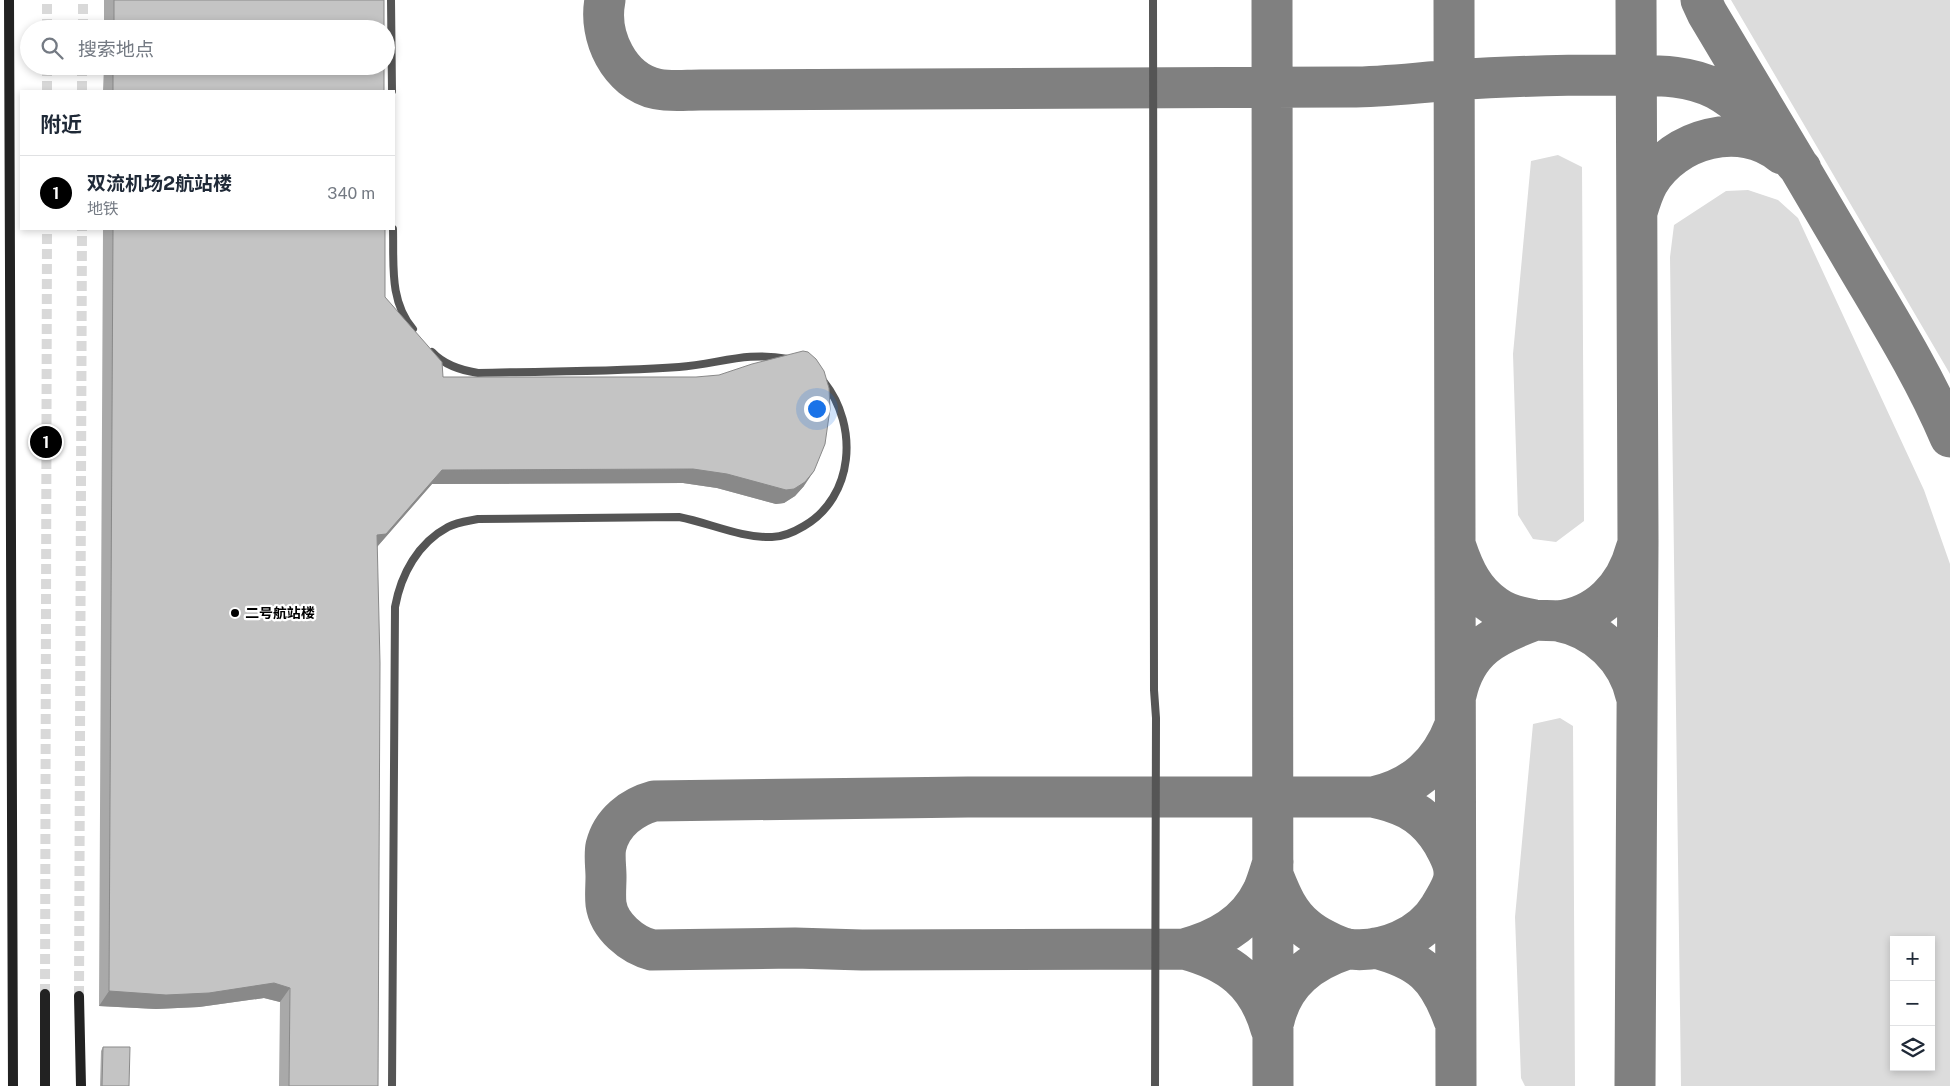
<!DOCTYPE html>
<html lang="zh">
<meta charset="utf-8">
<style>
body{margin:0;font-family:"Public Sans","Noto Sans SC",sans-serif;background:#f6f6f7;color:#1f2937}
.controls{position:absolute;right:15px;bottom:15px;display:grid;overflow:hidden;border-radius:0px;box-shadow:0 2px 8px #0003}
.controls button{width:45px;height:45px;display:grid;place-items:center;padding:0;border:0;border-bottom:1px solid #e0e1e3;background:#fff;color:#1f2937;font:25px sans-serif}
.you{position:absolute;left:816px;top:408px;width:18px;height:18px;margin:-12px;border:4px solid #fff;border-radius:50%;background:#1a73e8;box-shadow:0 0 0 8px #1a73e833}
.badge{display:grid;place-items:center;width:32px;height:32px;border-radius:50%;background:#000;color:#fff;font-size:16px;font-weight:700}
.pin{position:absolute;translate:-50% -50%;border:2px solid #fff;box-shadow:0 1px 5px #0006}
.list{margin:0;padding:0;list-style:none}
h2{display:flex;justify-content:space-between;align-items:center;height:65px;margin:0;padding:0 20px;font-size:21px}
h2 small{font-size:16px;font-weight:400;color:#747a83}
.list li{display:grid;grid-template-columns:32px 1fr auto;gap:15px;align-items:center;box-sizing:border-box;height:75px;padding:0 20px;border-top:1px solid #e0e1e3}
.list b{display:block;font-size:19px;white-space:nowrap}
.list p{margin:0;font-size:16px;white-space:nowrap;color:#747a83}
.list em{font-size:16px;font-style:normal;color:#747a83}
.icon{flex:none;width:28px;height:28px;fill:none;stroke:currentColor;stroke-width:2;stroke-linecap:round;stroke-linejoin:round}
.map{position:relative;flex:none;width:1950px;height:1086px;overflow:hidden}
.search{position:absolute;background:#fff;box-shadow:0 2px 8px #0003;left:20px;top:20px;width:375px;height:55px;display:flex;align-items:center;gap:12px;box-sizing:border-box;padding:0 18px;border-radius:28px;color:#747a83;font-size:19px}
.panel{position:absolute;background:#fff;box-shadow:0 2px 8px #0003;left:20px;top:90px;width:375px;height:140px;border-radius:0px}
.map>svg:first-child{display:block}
</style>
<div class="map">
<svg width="1950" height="1086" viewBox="0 0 1950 1086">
<rect width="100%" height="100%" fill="#fff"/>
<!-- green -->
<path fill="#dcdcdc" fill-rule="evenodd" d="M1731 0H1950V374Z
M1558 155 1582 167 1584 521 1556 542 1533 539 1518 515 1513 354 1531 161Z
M1748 190 1778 200 1798 218 1924 490 1950 564V1086H1681L1670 257 1674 225 1726 191ZM1894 940H1931V1067H1894Z
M1560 718 1573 726 1575 1086H1525L1521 1078 1515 917 1533 724Z"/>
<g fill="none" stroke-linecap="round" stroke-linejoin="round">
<!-- taxiway -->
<path stroke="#808080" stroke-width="41" d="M605 0C598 36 619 81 657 89 671 92 686 90 700 90L1350 87C1386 87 1421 82 1456 80 1509 76 1562 75 1616 75 1650 76 1684 73 1716 89 1750 107 1775 142 1801 169
M1272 0 1273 1086
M1454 0 1456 1086
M1701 0 1707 13C1757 96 1807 180 1856 264 1889 320 1924 376 1950 437
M1637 212C1640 202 1643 192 1648 183 1674 138 1741 120 1782 154
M1456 547C1464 571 1474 592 1495 606 1506 614 1522 618 1535 620 1543 621 1550 620 1558 621 1597 628 1628 659 1636 696
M1557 621C1598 617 1626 587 1636 549
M1456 695C1466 648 1495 635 1535 620
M1273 862C1270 871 1267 882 1263 891 1247 924 1218 940 1184 949L862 950 795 948 652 950C632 945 609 926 606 904 605 895 606 886 606 877 606 867 604 855 606 846 612 822 632 807 654 801L968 797H1373C1414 788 1440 764 1455 725
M1273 875C1281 895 1288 913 1305 927 1314 935 1336 947 1348 949 1383 953 1422 937 1440 907 1446 897 1455 883 1454 872 1454 861 1443 842 1437 834 1421 812 1399 802 1373 797
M1375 948C1421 960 1438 976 1454 1020
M1184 949C1229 961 1258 982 1271 1029
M1274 1021C1283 981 1311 961 1347 949
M1635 1086 1638 542 1636 0"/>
<!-- secondary-tunnel -->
<path stroke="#d9d9d9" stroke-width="10" stroke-dasharray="10 5" stroke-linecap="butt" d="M47 29V0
M83 29V0
M47 91V66
M82 91V66
M45 994 47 229
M79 996 82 229"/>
<!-- lane -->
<path stroke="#555" stroke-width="8" d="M391 0 392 91
M1153 0 1154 690 1156 718 1155 1086
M393 229C394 264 389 301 413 329
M432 352C444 365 460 370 478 373 545 371 612 372 679 367 719 364 746 351 788 359
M392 1086 395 607C401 574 418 543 448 527 457 522 468 521 478 519L679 517C710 523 740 538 772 537 784 537 794 532 804 526 854 497 859 426 824 382"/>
<!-- secondary -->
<path stroke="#222" stroke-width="10" d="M9 0 13 1086
M79 996 81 1086
M45 1086V994"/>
</g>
<!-- wall -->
<path fill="#a9a9a9" d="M104 0H384V29H104Z
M104 66H384V91H103Z
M103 229H385V297L443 377 804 486 795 496 784 503 776 504 717 488 683 483 432 484 377 547 378 1086H279L280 1002 264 998 199 1007 156 1009 99 1006Z
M103 1047 129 1086H100L101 1051Z"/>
<!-- shaded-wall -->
<path fill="#898989" d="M693 469 814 471 804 486 795 496 784 503 776 504 717 488 683 483 432 484 376 548 377 535 442 470Z
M274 983 290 988 280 1002 264 998 199 1007 156 1009 99 1006 109 991Z"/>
<!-- building -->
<path fill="#c4c4c4" stroke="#898989" d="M114 0H384V29H114Z
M113 66H384V91H113Z
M113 229H385V297L442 362 443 377H696L719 375 752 364 803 351 808 352 816 359 824 371 829 388 830 409 825 444 814 471 805 482 794 489 786 490 727 474 693 469 442 470 386 534 377 535 380 663 378 1086H289L290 988 274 983 209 993 166 995 109 991Z
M103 1047H130L129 1086H102Z"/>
<!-- markers -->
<circle fill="#000" stroke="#fff" stroke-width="2" cx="235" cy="613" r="5"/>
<g text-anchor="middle" stroke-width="4.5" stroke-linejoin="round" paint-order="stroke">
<!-- poi labels -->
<g font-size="14" font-weight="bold" fill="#000" stroke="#fff" text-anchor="start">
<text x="245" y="618">二号航站楼</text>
</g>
</g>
</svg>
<div class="controls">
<button>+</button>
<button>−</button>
<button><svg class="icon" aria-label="layers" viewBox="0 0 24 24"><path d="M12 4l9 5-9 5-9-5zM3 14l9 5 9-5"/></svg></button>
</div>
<div class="you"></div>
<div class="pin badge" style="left:46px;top:442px">1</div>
<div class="search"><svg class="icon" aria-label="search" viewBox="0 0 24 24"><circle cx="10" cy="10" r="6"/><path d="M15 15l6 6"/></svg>搜索地点</div>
<section class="panel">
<h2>附近<small></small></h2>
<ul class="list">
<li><span class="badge">1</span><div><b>双流机场2航站楼</b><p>地铁</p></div><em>340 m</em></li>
</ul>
</section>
</div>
